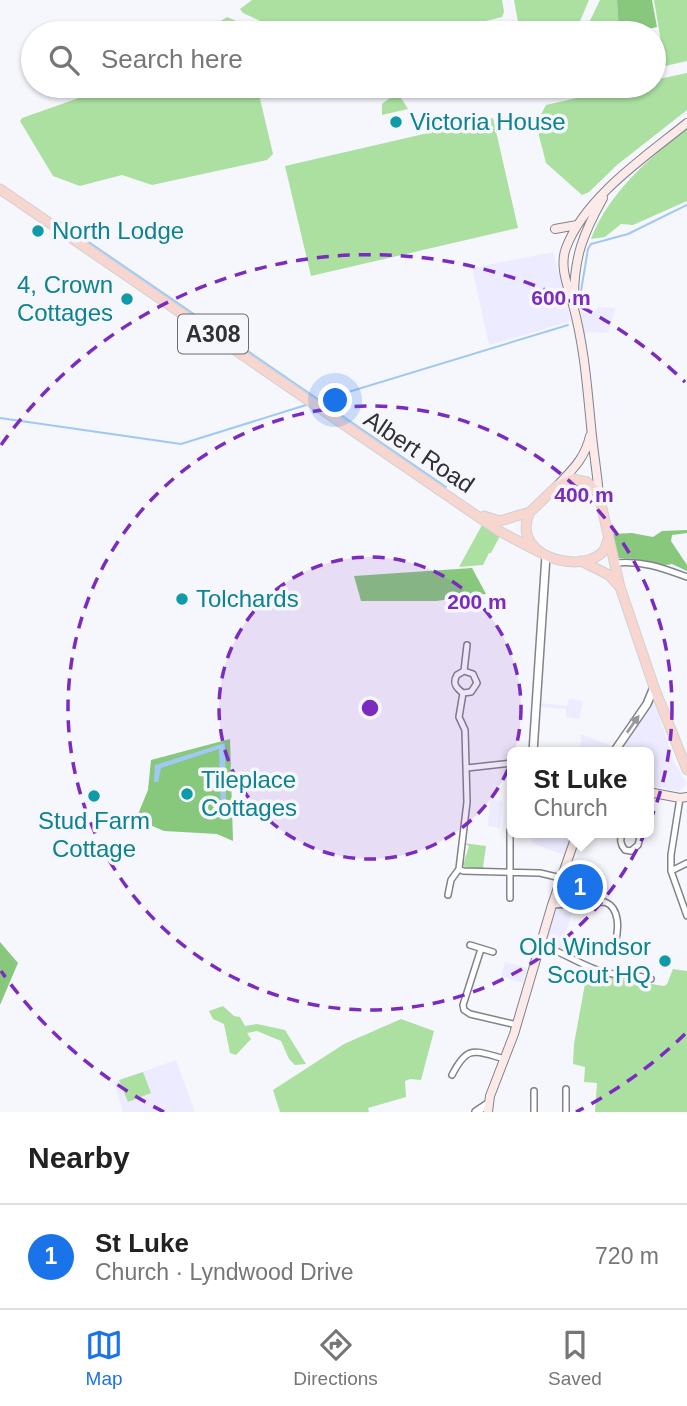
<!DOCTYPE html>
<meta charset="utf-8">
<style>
body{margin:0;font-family:Arial,sans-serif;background:#f6f6f6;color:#222}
.you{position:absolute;left:336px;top:401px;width:24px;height:24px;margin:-18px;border:5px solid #fff;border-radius:50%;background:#1a73e8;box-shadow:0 0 0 10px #1a73e833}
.badge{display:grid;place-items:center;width:46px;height:46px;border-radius:50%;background:#1a73e8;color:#fff;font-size:23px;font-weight:700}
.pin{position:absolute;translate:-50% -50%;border:4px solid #fff;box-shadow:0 2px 7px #0006}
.popup{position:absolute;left:507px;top:747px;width:147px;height:91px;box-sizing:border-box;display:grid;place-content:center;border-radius:10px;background:#fff;filter:drop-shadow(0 2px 5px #0005);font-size:23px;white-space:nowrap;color:#767676}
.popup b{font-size:26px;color:#222}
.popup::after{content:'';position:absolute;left:50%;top:100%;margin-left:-14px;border:14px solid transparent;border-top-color:#fff}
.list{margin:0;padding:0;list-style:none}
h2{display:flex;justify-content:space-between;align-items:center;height:91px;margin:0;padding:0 28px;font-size:30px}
h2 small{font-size:23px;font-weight:400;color:#767676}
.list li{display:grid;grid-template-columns:46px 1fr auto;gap:21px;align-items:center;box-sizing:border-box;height:105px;padding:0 28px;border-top:2px solid #e0e0e0}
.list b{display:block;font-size:26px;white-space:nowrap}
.list p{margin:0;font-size:23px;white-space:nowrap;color:#767676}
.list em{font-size:23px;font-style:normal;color:#767676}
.icon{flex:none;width:38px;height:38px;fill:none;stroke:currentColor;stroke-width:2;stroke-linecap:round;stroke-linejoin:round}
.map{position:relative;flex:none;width:687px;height:1112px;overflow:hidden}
.search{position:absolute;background:#fff;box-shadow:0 2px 5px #0004;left:21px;right:21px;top:21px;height:77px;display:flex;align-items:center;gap:18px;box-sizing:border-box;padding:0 24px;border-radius:38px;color:#767676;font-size:26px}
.sheet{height:196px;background:#fff}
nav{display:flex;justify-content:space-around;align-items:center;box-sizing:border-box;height:98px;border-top:2px solid #e0e0e0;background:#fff;font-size:19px;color:#767676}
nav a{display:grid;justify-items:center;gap:4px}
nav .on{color:#1a73e8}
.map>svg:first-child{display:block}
</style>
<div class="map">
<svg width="687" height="1112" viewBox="0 0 687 1112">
<rect width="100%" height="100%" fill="#f6f6fd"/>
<!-- built -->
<path fill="#edebff" d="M553 252 571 321 489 345 472 268Z
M599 307 616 308 608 333 587 332 584 336 581 311 590 315Z
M569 699 583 701 579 719 566 717V709L541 707V703L567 706Z
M654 700 674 762 687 784 679 792 648 785V752H580L581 734 621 750 642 713Z
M490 799 502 801 500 828 488 826Z
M533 833H572L564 855 532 843Z
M574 906 565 935 567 941 565 948 562 950 543 943V938H547L552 913 562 907Z
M505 962 527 968 523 983 501 976Z
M176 1060 195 1112H123L114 1082Z"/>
<!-- green -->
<path fill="#abe0a1" d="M252 0H502L504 12 502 17 437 33H286L243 13 240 9Z
M514 0H589L575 33H520Z
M600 0H617L619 31 622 33H584Z
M654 0H687V61L665 66Z
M227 17 243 24 245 33H202Z
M687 73V110L617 165 589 192 582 195 546 163 536 124 546 105 630 86H654V80Z
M113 86H257L273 154 267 160 152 185 122 175 80 186 53 176 20 121 22 118Z
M391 97 401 98 408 109 382 115V104Z
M493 118 518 228 311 276 285 166Z
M687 128V201L633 225 621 224 605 237 591 239C609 192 649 159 687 128Z
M482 525 500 536 491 553H489L483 565 459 567Z
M463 843 486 846 483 867 486 870 465 867 461 863 464 862 469 846Z
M673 969 687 971V1112H595L597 1083 584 1082 585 1067 573 1064 574 1044 587 973 608 977 609 974 620 979 664 986 667 984Z
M223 1006 234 1016 240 1017 245 1026 257 1024 285 1030 306 1064 295 1065 289 1059 281 1041 257 1031 247 1033 251 1039 236 1055 230 1053 224 1024 213 1019 209 1011Z
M401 1019 434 1031 421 1080 410 1079 405 1081 406 1097 368 1108 369 1112H280L273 1090 344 1044Z
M143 1072 151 1093 128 1102 119 1080Z"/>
<!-- forest -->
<path fill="#88c87d" d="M617 0H652L657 27 632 33 619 32Z
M687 530V533L672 535 671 541 687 565V571L672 564 660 566 637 559 618 558 613 534 632 533 653 537 662 531Z
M472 568 486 594 436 601H361L354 576Z
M230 739 233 841 217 834 164 831 136 819 148 790 151 760Z
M0 942 18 963 0 1005Z"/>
<!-- water -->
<path fill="#a1c8f3" d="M225 743 226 810 221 809 219 749 161 768 158 782H154L155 765Z"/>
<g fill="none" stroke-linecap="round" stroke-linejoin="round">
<!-- stream -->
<path stroke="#a1c8f3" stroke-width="2" d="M58 221 446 487
M584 309 581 291 588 249 591 244 628 234 687 205
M322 400 568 325
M0 418 181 444 306 405"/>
<!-- minor casing -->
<g stroke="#82828c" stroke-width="8">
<path id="minor" d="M615 563C641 560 663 568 687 577
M464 671 467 645
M463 693C456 688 452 683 457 675L464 671 473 674 477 683 471 692 463 693 459 717 465 730 467 802 459 869 463 871 540 873 561 878
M467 768 512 763
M680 798 671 855V871L687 916
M622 833C620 840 620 844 625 850L631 851 638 845 641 833
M671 871 687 863
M448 895 451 880 459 869
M510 898V831
M552 905 605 902C620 908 619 929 615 944L609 946
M470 945 493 952
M541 945C564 952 584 968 607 973 622 976 636 974 651 979
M481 949 463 1005 464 1010 470 1014 517 1025
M452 1075C468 1044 474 1051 505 1059
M566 1089V1112
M534 1091V1112"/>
</g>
<!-- tertiary casing -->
<g stroke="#82828c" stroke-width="10">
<path id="tertiary" d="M533 752 546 556
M614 752 647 704 654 687
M476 1112 488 1104"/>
</g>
<!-- secondary casing -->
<g stroke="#82828c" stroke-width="10">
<path id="secondary" d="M555 229 577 225
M574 298C574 257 583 234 603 198
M558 485C573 469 585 458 590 436
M599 495C597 472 593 449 591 426 587 385 584 345 573 305 568 287 559 266 566 248 585 197 646 156 687 123
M648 792 680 798 687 797
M488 1112 490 1096 514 1034 552 905 577 833"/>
</g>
<!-- primary casing -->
<g stroke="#d1d1d3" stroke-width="11">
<path id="primary" d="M0 189 499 531 541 553
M530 512C506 563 602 578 607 542
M484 516 500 521 530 512 556 487 573 479 587 482 599 495 620 587 654 687 687 770
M581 561 609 575 619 586"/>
</g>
<!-- minor -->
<use href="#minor" stroke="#fff" stroke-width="5"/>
<!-- tertiary -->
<use href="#tertiary" stroke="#fff" stroke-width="7"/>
<!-- secondary -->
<use href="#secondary" stroke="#fbeae8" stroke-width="8"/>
<!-- primary -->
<use href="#primary" stroke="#f7d6d0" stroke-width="9"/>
</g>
<!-- one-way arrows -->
<defs><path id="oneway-solid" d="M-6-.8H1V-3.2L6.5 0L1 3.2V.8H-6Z" transform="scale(1.75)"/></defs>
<use fill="#98989a" href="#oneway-solid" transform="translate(633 724) rotate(-55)"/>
<!-- distance rings -->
<circle cx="370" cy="708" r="151" fill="#7b2cbf" fill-opacity=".12"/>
<g fill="none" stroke="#7b2cbf" stroke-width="3.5" stroke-dasharray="12 9">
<circle cx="370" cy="708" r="151"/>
<circle cx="370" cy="708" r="302"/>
<path d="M685 1034A453 453 0 0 1 576 1112M164 1112A453 453 0 0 1 1 971M1 445A453 453 0 0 1 685 382"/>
</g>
<!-- markers -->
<g fill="#0f9aa8" stroke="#f6f6fd" stroke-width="2.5">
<circle cx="396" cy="122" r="7"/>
<circle cx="38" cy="231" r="7"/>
<circle cx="127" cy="299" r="7"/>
<circle cx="182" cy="599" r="7"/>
<circle cx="187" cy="794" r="7"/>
<circle cx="94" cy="796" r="7"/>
<circle cx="665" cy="961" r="7"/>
</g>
<g text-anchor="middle" stroke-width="7" stroke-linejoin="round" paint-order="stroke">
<!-- shield labels -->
<rect fill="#f6f6fd" stroke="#6b6b71" stroke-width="2" x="178" y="314.5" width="70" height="39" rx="5"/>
<g font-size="23" font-weight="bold" fill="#303035">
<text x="213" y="342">A308</text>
</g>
<!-- culture labels -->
<g font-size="24" fill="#0d838f" stroke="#f6f6fd" text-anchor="start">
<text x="410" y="130">Victoria House</text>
<text x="52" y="239">North Lodge</text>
<text x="113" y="293" text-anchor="end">4, Crown<tspan x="113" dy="28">Cottages</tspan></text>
<text x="196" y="607">Tolchards</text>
<text x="201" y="788">Tileplace<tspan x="201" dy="28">Cottages</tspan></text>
<text x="94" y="829" text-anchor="middle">Stud Farm<tspan x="94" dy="28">Cottage</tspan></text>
<text x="651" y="955" text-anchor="end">Old Windsor<tspan x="651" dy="28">Scout HQ</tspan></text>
</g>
<!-- street labels -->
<g font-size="24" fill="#303035" stroke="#f6f6fd">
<text transform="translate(419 452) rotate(34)" y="8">Albert Road</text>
</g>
</g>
<circle cx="370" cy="708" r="10" fill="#7b2cbf" stroke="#f6f6fd" stroke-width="3.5"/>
<g font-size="21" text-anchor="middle" font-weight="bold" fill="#7b2cbf" stroke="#f6f6fd" stroke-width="7" stroke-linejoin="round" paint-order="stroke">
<text x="561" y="305">600 m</text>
<text x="584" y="502">400 m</text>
<text x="477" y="609">200 m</text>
</g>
</svg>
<div class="you"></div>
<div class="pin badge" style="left:580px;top:887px">1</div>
<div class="popup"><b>St Luke</b>Church</div>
<div class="search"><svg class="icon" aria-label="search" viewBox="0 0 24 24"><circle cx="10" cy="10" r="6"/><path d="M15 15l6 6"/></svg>Search here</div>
</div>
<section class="sheet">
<h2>Nearby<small></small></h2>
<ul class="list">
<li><span class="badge">1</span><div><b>St Luke</b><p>Church · Lyndwood Drive</p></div><em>720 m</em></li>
</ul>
</section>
<nav>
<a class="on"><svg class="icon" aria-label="map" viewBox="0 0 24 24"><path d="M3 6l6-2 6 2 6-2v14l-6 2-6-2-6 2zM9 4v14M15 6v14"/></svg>Map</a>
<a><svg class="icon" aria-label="directions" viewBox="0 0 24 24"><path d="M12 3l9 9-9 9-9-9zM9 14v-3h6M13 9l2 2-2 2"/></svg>Directions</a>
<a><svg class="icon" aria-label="saved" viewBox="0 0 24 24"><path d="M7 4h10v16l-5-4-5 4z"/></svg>Saved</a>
</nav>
